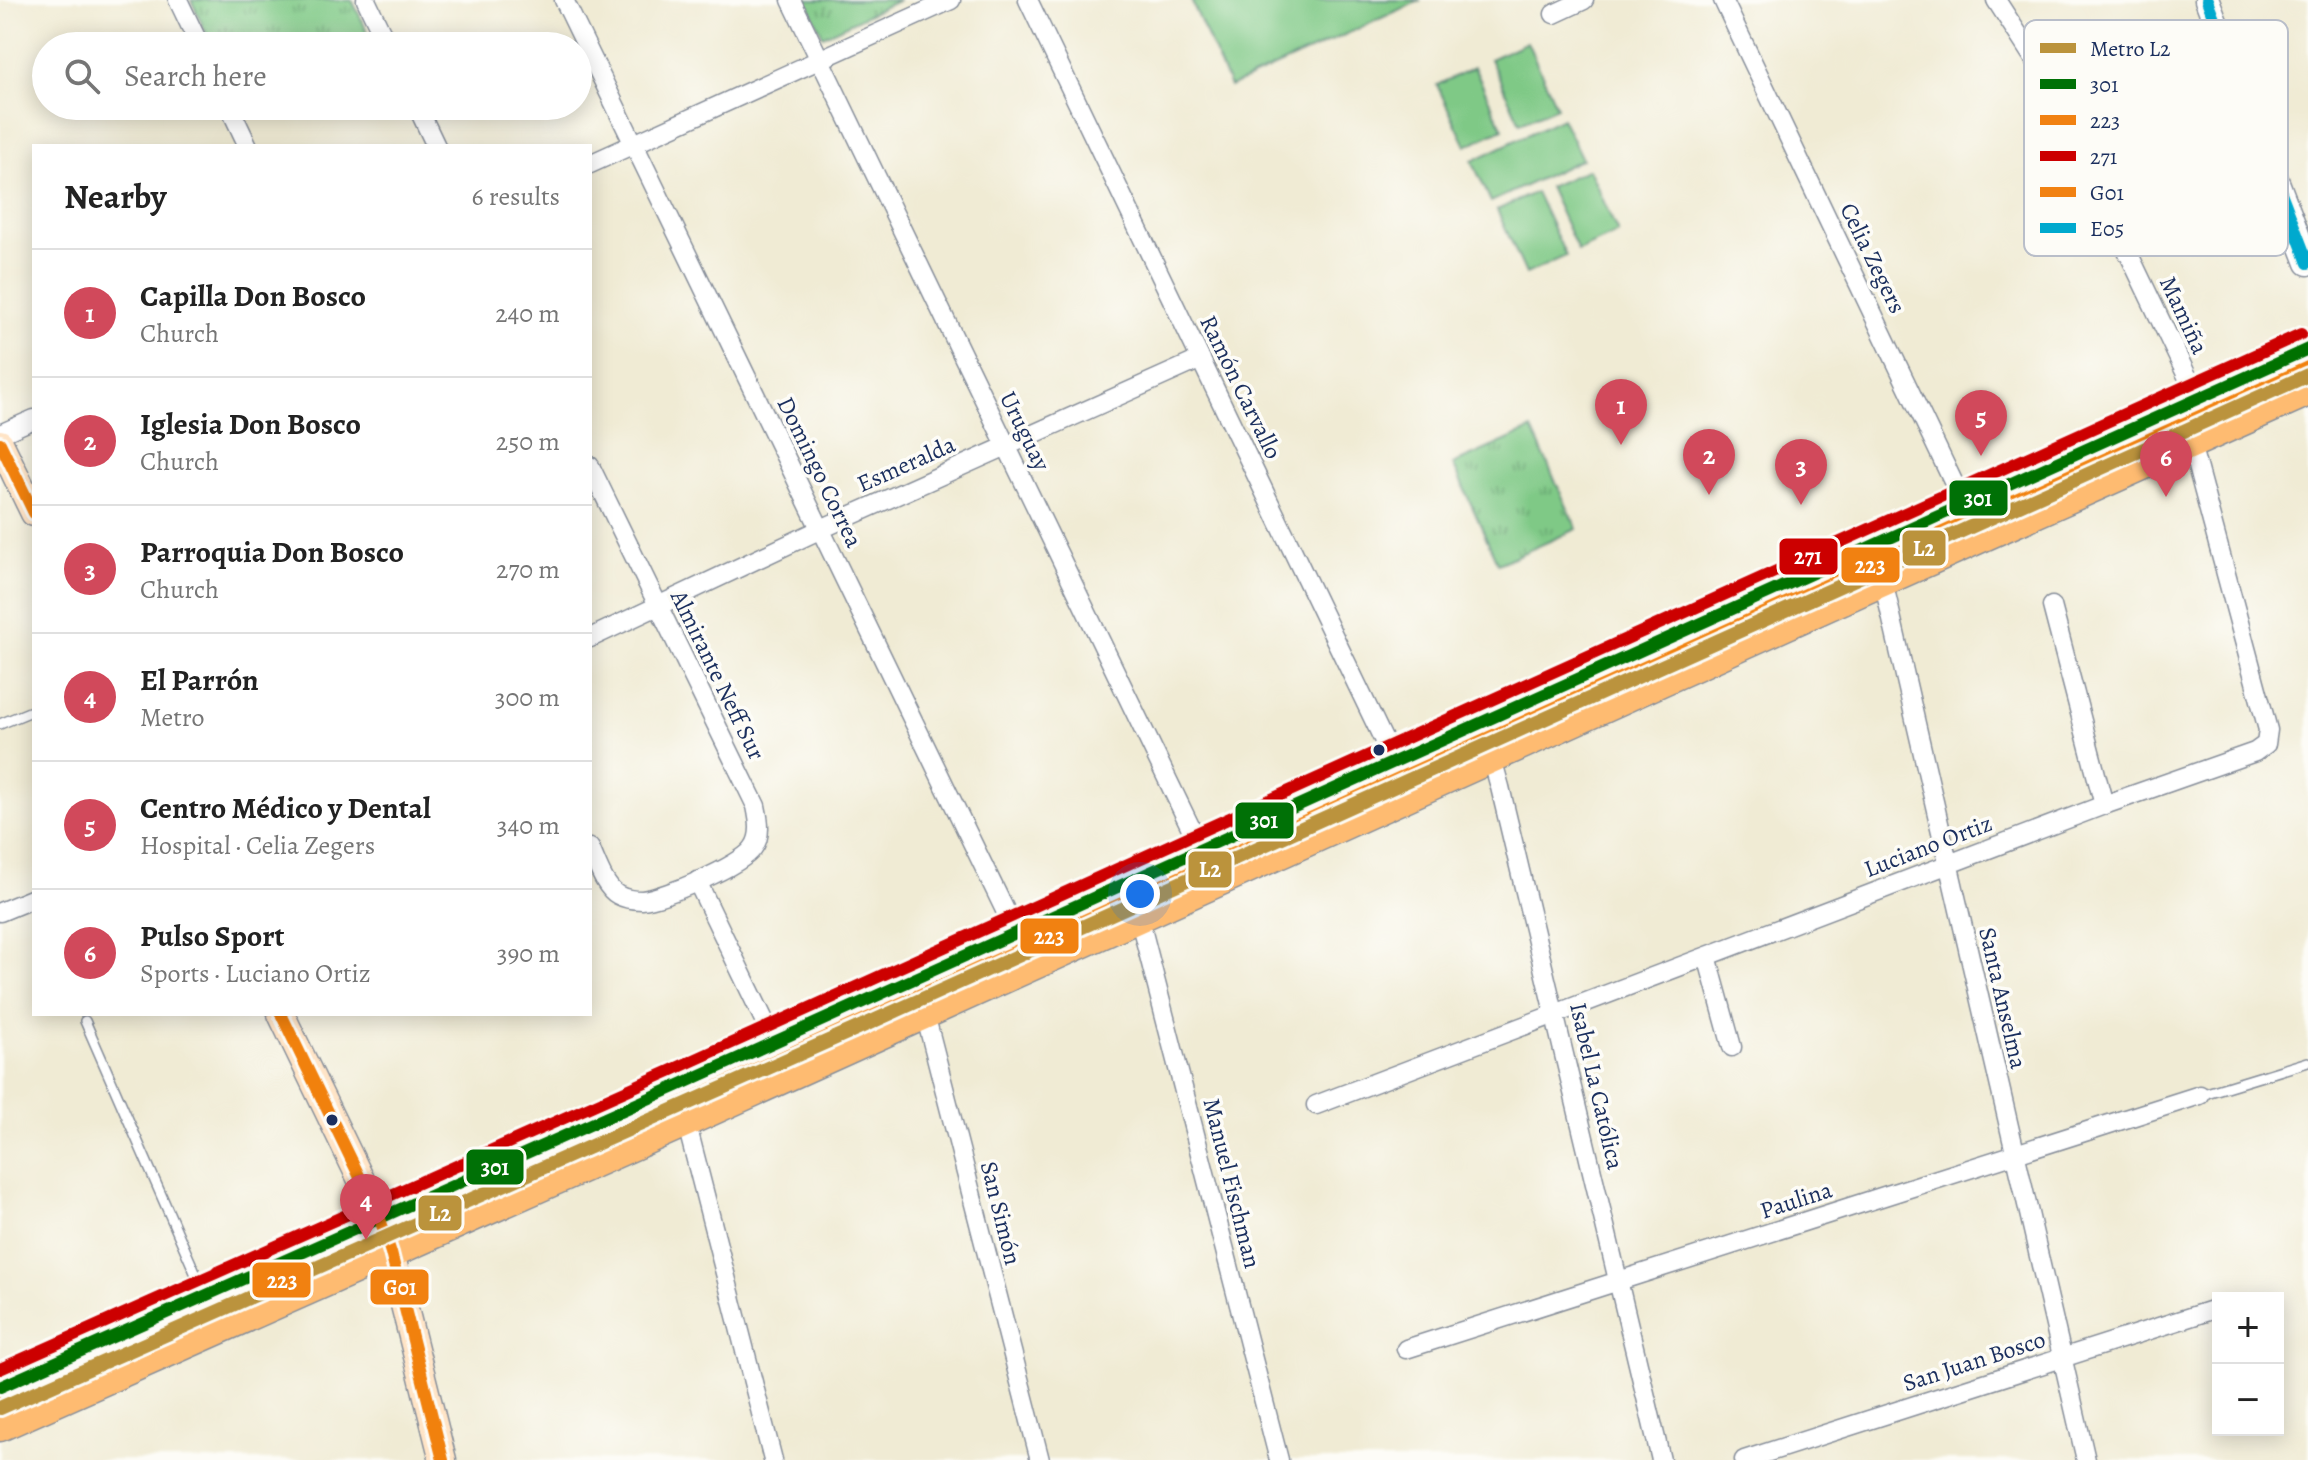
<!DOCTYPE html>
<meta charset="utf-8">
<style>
body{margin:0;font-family:Alegreya,serif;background:#f6f6f6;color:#222}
.controls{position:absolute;right:24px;bottom:24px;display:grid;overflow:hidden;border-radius:0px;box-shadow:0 4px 20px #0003}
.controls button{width:72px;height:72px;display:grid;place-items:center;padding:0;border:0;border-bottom:2px solid #e0e0e0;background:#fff;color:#222;font:40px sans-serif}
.you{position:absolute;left:1140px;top:894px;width:28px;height:28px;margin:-20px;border:6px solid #fff;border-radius:50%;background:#1a73e8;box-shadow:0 0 0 12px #1a73e833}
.badge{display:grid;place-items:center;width:52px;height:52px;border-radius:50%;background:#d1495b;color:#fff;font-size:26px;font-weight:700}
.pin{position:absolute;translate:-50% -66px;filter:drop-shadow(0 2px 4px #0008)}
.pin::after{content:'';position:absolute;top:42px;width:28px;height:24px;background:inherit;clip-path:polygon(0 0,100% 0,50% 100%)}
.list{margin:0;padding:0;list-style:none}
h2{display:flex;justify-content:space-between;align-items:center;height:104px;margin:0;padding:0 32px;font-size:34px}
h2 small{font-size:26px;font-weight:400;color:#767676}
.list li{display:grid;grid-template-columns:52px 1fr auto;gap:24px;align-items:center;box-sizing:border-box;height:128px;padding:0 32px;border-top:2px solid #e0e0e0}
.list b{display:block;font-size:30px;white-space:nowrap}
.list p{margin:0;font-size:26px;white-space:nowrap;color:#767676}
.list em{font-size:26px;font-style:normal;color:#767676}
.icon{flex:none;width:44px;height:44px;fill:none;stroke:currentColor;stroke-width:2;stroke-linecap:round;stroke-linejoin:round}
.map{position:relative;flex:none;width:2308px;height:1460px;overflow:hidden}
.search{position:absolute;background:#fff;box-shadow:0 4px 20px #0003;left:32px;top:32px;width:560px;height:88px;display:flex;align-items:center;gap:20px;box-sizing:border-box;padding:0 28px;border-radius:44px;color:#767676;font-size:30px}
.panel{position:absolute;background:#fff;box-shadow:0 4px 20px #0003;left:32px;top:144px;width:560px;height:872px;border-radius:0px}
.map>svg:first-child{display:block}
</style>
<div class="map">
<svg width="2308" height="1460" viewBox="0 0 2308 1460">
<defs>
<pattern id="grass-tufts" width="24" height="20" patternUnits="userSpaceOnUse" patternTransform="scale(2)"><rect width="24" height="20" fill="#7fc986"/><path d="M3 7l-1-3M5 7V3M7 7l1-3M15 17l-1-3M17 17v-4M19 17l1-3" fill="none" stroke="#67a471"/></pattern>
</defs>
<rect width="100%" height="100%" fill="#fdfcf7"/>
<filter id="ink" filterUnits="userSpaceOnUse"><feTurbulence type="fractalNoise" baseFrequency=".0125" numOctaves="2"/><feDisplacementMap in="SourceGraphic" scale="16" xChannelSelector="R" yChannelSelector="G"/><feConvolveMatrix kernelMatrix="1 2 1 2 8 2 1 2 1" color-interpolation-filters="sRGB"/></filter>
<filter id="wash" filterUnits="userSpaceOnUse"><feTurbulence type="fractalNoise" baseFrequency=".006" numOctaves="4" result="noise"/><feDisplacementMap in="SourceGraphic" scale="32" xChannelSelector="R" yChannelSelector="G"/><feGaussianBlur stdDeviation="1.8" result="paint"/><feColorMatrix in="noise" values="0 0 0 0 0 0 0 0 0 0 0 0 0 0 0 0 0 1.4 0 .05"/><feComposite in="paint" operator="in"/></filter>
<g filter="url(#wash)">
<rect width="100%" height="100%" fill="#f0ebd4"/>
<!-- grass -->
<path fill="url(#grass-tufts)" stroke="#4d7c72" stroke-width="2" d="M191 0H352L373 43 368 46H212Z
M806 0H899L823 36Z
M1532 429 1577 529 1498 564 1453 464Z"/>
<!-- pitch -->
<path fill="#7fc986" stroke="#4d7c72" stroke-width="2" d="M1191 0H1421L1230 87Z
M1527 42 1557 107 1520 123 1490 59Z
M1474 67 1503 129 1466 146 1437 85Z
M1562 118 1582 159 1491 202 1472 161Z
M1589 169 1618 233 1578 251 1549 187Z
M1536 192 1566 256 1526 274 1497 210Z"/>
</g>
<g filter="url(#ink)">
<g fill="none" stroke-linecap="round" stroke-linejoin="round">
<!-- service casing -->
<g stroke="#868d99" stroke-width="12">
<path id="service" d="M0 724 34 710
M85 1021 204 1293
M2200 1095 2308 1062"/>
</g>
<!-- minor casing -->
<g stroke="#868d99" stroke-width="21">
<path id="minor" d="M178 0 200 46
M366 0 388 46
M564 0 1032 966
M791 0 1217 882
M1028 0 1410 795
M1723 0 1980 538
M1554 14 1584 0
M229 106 248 146
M417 106 436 146
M590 164 951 0
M0 434 34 419
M590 466 756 806C759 820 762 836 753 848 741 866 664 898 642 900 634 900 625 899 618 895 604 887 597 863 590 848
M1875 546 2086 1460
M2052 606 2104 805
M590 638 821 529 1201 359
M1482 723 1500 787 1661 1460
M697 881 790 1074
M0 912 34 898
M1139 917 1279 1460
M1707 956 1732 1047
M910 981 925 1014 1040 1460
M677 1086 773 1460
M1316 1105 2104 805 2255 752 2266 744 2268 730 2194 455 2192 420 2198 399 2040 68 1996 0
M1406 1349 2200 1095
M1744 1460 2218 1308"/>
</g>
<!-- tertiary casing -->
<g stroke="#868d99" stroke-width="27">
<path id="tertiary" d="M2207 0 2308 263"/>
</g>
<!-- secondary casing -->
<g stroke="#868d99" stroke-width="29">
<path id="secondary" d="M0 443 34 513
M281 1014 380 1219 391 1253 443 1460"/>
</g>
<!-- primary casing -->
<g stroke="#868d99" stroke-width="33">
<path id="primary" d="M0 1387 677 1086 2308 349
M0 1426 685 1122 1858 592 2308 391"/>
</g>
<!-- service -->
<use href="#service" stroke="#fff" stroke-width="9"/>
<!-- minor -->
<use href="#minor" stroke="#fff" stroke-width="18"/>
<!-- tertiary -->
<use href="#tertiary" stroke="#fff" stroke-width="24"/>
<!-- secondary -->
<use href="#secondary" stroke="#ffe4c6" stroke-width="26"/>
<!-- primary -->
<use href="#primary" stroke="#febb71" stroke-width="30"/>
<!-- bus-1 casing -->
<g stroke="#fdfcf7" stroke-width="18">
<path id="bus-1" d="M0 1387 677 1086 2308 349"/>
</g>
<!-- bus-2 casing -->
<g stroke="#fdfcf7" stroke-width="18">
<path id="bus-2" d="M7 1402 684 1101 2308 367"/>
</g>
<!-- bus-3 casing -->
<g stroke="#fdfcf7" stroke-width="18">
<path id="bus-3" d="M0 1369 670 1071 2301 334"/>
</g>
<!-- bus-4 casing -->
<g stroke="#fdfcf7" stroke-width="18">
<path id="bus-4" d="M0 443 34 513
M281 1014 380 1219 391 1253 443 1460"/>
</g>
<!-- bus-5 casing -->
<g stroke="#fdfcf7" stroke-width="18">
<path id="bus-5" d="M2207 0 2308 263"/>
</g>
<!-- bus-1 -->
<use href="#bus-1" stroke="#007106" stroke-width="12"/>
<!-- bus-2 -->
<use href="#bus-2" stroke="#f18111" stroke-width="12"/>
<!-- bus-3 -->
<use href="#bus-3" stroke="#c00" stroke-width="12"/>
<!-- bus-4 -->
<use href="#bus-4" stroke="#f18111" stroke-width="12"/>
<!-- bus-5 -->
<use href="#bus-5" stroke="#00a9ce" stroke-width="12"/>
<!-- metro-1 casing -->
<g stroke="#fdfcf7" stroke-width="20">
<path id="metro-1" d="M0 1408 867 1024 2308 375"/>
</g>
<!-- metro-1 -->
<use href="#metro-1" stroke="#bb933c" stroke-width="14"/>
</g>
</g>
<!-- markers -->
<g fill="#1b2f5e" stroke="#fdfcf7" stroke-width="3">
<circle cx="1379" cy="750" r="7"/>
<circle cx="332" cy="1120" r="7"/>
</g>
<g text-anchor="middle" stroke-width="7" stroke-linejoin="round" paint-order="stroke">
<!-- street labels -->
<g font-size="24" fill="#1b2f5e" stroke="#fdfcf7">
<text transform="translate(1873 258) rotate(64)" y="8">Celia Zegers</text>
<text transform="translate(2184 315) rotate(65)" y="8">Mamiña</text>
<text transform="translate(1241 387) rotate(64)" y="8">Ramón Carvallo</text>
<text transform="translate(1025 431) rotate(64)" y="8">Uruguay</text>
<text transform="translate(906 464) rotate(-24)" y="8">Esmeralda</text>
<text transform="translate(820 472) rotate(64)" y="8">Domingo Correa</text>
<text transform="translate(718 675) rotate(64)" y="8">Almirante Neff Sur</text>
<text transform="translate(1928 846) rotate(-21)" y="8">Luciano Ortiz</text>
<text transform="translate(2003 998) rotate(77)" y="8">Santa Anselma</text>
<text transform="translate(1597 1086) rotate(77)" y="8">Isabel La Católica</text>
<text transform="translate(1232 1183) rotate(76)" y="8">Manuel Fischman</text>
<text transform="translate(1796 1200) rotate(-18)" y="8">Paulina</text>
<text transform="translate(1001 1213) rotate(76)" y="8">San Simón</text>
<text transform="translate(1974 1361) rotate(-18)" y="8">San Juan Bosco</text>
</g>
</g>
<!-- legend -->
<rect x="2024" y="20" width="264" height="236" rx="12" fill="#fdfcf7" stroke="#b9bec9" stroke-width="2"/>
<rect x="2040" y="43" width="36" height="10" fill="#bb933c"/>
<rect x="2040" y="79" width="36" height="10" fill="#007106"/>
<rect x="2040" y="115" width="36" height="10" fill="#f18111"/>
<rect x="2040" y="151" width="36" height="10" fill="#c00"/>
<rect x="2040" y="187" width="36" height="10" fill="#f18111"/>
<rect x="2040" y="223" width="36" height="10" fill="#00a9ce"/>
<g font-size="22" fill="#1b2f5e">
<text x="2090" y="56">Metro L2</text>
<text x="2090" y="92">301</text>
<text x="2090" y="128">223</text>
<text x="2090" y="164">271</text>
<text x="2090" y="200">G01</text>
<text x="2090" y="236">E05</text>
</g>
<g stroke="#fdfcf7" stroke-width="3">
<rect x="1948" y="479" width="61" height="38" rx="8" fill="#007106"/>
<rect x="1901" y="529" width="46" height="38" rx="8" fill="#bb933c"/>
<rect x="1778" y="537" width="61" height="39" rx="8" fill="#c00"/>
<rect x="1840" y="546" width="61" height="38" rx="8" fill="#f18111"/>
<rect x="1234" y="801" width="61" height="39" rx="8" fill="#007106"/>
<rect x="1187" y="850" width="46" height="39" rx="8" fill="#bb933c"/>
<rect x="1019" y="917" width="61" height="38" rx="8" fill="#f18111"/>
<rect x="465" y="1148" width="60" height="38" rx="8" fill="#007106"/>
<rect x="417" y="1194" width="46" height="38" rx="8" fill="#bb933c"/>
<rect x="251" y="1261" width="61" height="38" rx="8" fill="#f18111"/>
<rect x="369" y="1268" width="61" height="38" rx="8" fill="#f18111"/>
</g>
<g font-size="22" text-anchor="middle" font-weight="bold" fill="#fff">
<text x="1978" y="506">301</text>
<text x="1924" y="556">L2</text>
<text x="1808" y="564">271</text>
<text x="1870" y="573">223</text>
<text x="1264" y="828">301</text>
<text x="1210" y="877">L2</text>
<text x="1049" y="944">223</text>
<text x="495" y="1175">301</text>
<text x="440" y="1221">L2</text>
<text x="282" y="1288">223</text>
<text x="400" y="1295">G01</text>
</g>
</svg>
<div class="controls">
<button>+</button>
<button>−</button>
</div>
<div class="you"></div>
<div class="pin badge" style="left:1621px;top:445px">1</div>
<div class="pin badge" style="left:1709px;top:495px">2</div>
<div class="pin badge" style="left:1801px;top:505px">3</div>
<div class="pin badge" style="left:366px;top:1240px">4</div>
<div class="pin badge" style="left:1981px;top:456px">5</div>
<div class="pin badge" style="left:2166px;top:497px">6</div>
<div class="search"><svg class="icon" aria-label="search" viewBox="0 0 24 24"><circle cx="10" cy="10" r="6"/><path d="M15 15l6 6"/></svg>Search here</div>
<section class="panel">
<h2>Nearby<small>6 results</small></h2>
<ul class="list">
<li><span class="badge">1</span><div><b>Capilla Don Bosco</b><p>Church</p></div><em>240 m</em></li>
<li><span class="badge">2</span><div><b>Iglesia Don Bosco</b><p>Church</p></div><em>250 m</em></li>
<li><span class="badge">3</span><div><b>Parroquia Don Bosco</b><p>Church</p></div><em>270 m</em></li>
<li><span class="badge">4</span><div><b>El Parrón</b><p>Metro</p></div><em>300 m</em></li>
<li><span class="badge">5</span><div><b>Centro Médico y Dental</b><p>Hospital · Celia Zegers</p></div><em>340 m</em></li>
<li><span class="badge">6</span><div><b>Pulso Sport</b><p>Sports · Luciano Ortiz</p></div><em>390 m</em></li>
</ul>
</section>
</div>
